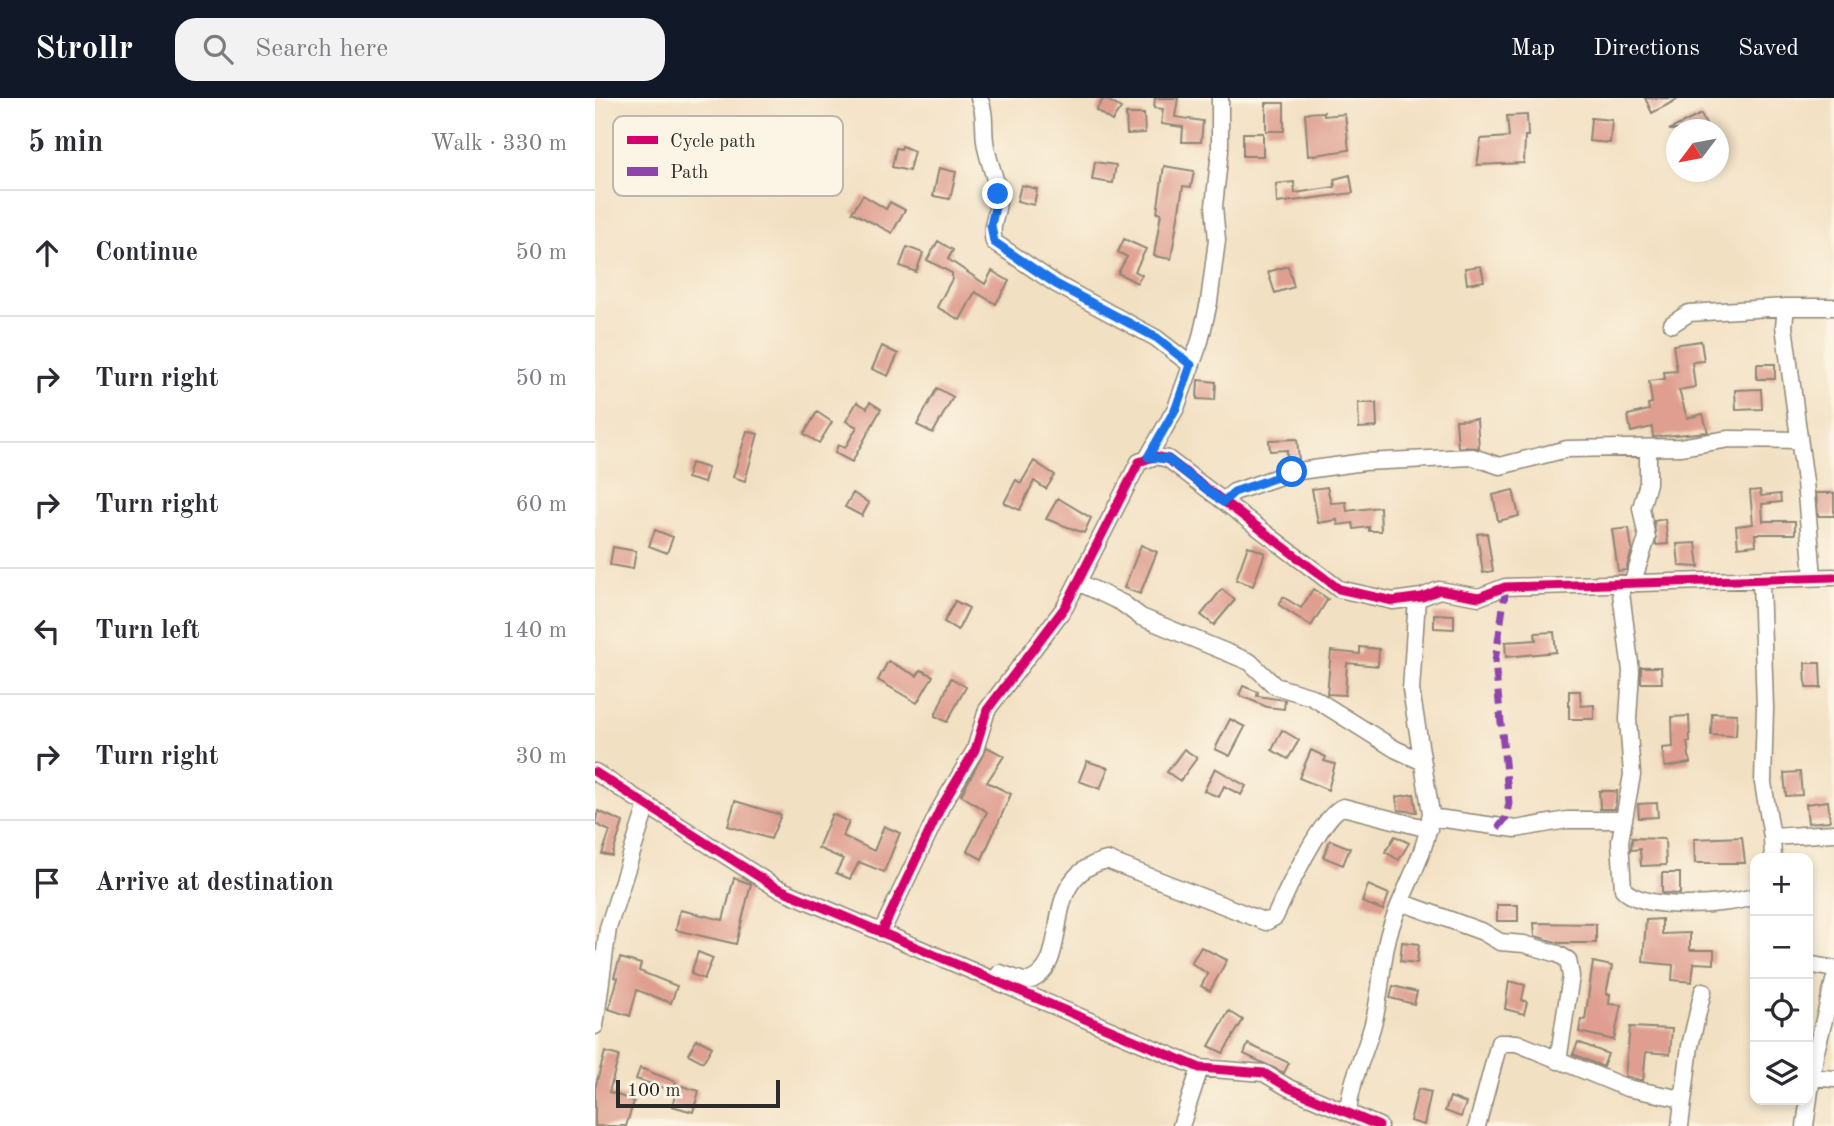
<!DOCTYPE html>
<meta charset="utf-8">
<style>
body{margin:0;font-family:"Old Standard TT",serif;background:#f2f2f3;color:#2b2b33}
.controls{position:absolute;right:21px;bottom:21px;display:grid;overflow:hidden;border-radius:14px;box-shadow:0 4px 10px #0003}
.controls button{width:63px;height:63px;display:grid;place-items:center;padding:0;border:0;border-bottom:2px solid #e1e1e2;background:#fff;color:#2b2b33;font:35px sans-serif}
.compass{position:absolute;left:1071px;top:21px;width:63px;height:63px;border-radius:50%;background:#fff;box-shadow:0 4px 10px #0003;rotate:238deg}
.scale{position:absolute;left:21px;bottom:18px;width:164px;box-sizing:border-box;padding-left:7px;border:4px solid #2b2b2b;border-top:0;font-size:19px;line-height:24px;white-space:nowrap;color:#2b2b2b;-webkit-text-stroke:5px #fcf5e5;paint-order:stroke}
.stop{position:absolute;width:21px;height:21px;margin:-16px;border:5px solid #1a73e8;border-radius:50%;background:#fff}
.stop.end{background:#1a73e8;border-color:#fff;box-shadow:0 2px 7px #0008}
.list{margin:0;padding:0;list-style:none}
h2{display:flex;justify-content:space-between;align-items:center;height:91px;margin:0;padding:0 28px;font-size:30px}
h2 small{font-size:23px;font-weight:400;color:#7c7c81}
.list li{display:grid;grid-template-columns:46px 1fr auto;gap:21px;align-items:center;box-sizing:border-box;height:126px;padding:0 28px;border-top:2px solid #e1e1e2}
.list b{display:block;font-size:26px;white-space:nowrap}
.list em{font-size:23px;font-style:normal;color:#7c7c81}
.icon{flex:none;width:38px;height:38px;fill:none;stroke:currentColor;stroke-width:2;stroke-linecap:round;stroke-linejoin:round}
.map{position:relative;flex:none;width:1239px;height:1028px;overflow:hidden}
header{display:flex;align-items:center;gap:42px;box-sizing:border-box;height:98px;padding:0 35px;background:#111827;color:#fff}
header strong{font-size:33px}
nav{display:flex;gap:38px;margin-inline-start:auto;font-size:24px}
.search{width:490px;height:63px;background:#f2f2f3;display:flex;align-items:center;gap:18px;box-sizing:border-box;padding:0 24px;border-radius:21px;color:#7c7c81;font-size:26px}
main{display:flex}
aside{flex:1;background:#fff}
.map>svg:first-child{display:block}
</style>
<header>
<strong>Strollr</strong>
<div class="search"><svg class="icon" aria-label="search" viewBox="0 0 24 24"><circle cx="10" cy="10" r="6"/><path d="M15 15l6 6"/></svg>Search here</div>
<nav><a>Map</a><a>Directions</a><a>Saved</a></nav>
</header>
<main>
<aside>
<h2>5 min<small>Walk · 330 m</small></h2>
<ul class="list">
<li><svg class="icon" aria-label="ahead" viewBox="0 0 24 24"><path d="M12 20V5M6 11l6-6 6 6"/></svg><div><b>Continue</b></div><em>50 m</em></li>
<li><svg class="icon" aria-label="right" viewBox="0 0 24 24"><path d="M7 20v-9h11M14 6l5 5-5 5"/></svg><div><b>Turn right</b></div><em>50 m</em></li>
<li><svg class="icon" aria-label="right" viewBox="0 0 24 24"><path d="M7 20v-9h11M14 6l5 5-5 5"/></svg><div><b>Turn right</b></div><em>60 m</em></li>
<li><svg class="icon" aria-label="left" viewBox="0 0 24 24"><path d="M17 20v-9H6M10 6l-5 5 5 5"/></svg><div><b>Turn left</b></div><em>140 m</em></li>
<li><svg class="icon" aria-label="right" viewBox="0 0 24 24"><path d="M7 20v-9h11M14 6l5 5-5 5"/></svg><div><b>Turn right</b></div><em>30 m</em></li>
<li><svg class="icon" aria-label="arrive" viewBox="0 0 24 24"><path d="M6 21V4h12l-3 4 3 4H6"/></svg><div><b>Arrive at destination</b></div></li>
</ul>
</aside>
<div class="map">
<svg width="1239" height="1028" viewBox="0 0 1239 1028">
<rect width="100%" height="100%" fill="#fcf5e5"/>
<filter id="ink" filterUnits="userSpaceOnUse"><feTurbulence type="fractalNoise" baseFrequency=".0143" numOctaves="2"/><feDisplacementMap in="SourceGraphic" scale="14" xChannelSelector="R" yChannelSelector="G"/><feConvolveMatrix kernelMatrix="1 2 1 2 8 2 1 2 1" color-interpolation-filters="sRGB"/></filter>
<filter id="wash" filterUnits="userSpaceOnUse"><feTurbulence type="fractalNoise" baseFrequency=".00686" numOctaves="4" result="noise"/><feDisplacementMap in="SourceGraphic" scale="28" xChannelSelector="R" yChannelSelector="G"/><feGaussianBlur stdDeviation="1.57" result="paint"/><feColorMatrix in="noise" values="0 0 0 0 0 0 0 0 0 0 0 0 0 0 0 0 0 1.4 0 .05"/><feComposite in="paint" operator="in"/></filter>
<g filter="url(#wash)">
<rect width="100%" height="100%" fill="#f2e0c2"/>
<g id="blocks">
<!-- building -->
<path fill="#df9e8f" d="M509 0 526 10 517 23 501 12Z
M560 0H583L580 19 608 23 606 44H587L588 29 566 26 568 11 559 10Z
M1050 0H1085L1057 15Z
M671 5H689V33H671Z
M729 14V18L750 16 754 52 713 58 710 15Z
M531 16H549L550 35 532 36Z
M1106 16 1114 32H1074Z
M932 17 933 38H930L929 65 882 67 886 41 914 39 912 18Z
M996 20 1017 22 1015 45 994 43Z
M648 35H668V58H648Z
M307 48 319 53 314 73 297 69 301 50 306 51Z
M500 64 521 67 518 85 497 82Z
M569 68 599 73 596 89 588 88 576 161 559 158 566 115H562Z
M344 70 361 74 355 101 338 98Z
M755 77 758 95 682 105 681 86 699 84 700 95 740 89 739 81Z
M426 87 442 91 439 107 422 103Z
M268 97 291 111 295 104 310 112 297 135 257 114Z
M529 141 551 151 540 173 547 177 542 185 523 175 532 159 523 154Z
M343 143 358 152 353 161 390 186 397 173 414 183 401 206 380 194 365 222 342 209 357 181V175L332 162Z
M312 149 328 155 321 174 305 168Z
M693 168 699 189 680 195 673 174Z
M886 168 889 183 872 186 870 170Z
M1106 243 1109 263 1097 264 1100 289 1084 292 1092 320 1108 316 1113 334 1058 339 1057 329 1036 334 1033 317 1054 312 1053 306 1057 305 1054 283 1070 281 1069 274 1082 273 1078 247Z
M287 248 303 256 293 278 277 271Z
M1162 266H1180V281H1162Z
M603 282 621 284 620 302 602 301Z
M342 290 358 299 338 335 322 327Z
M1166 291 1167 311 1141 312 1140 292Z
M262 304 272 310 275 304 286 311 257 364 240 355 243 347 250 350 262 329 251 323Z
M763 305H781L782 329 764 330Z
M222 314 237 324 224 345 209 336Z
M882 321 884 350 863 349 861 322Z
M152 333 163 336 150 383 138 379Z
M702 341 704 362 692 364V352L675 353 674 342Z
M439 363 460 377 451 391 439 383 425 412 409 405 421 382 426 385Z
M96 365 113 370 109 385 92 380Z
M732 389 736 405 751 404 752 413 785 409 786 433H774V429L759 431 758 425 743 427 742 422 723 425 717 391Z
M918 392 924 418 903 423 898 397Z
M1165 392 1166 398 1185 396 1186 404 1167 406 1168 423H1200V436H1160L1161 447 1143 449 1141 428 1158 426 1155 393Z
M258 395 274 405 267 418 250 409Z
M1221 395H1239V418H1223Z
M463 400 496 420 489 435 451 421Z
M1070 421 1073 446 1061 447 1059 423Z
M1034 430 1037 452 1031 472 1023 473 1017 432Z
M60 432 78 439 72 455 54 448Z
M892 435 898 473 888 475 882 436Z
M1101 445 1104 469 1084 468 1082 446Z
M546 447 562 454 545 496 529 490Z
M653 448 670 455 658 488 641 482Z
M18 449 41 453 38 471 15 467Z
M627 491 640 502 619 527 606 517Z
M718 491 733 501 716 528 684 507 688 499 706 510Z
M360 503 374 510 363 532 349 524Z
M839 516 859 517V531L839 530Z
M959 534 961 554 911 559 910 544 941 542 940 535Z
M765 549 784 551 783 568 752 565 750 597 732 596 736 553 765 556Z
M293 563 322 578 326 572 338 578 322 605 283 582Z
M1210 565H1225L1226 590H1211Z
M1046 569H1066L1067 585H1046Z
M356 580 371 589 352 624 340 618Z
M648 588 663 594 662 598 690 602 689 611 672 609 644 597Z
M974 593H985L986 608 999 607V621H974Z
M1117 615 1142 616 1141 638 1116 637Z
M1094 618 1095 644H1092L1095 665 1070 669 1067 650 1078 649 1077 619Z
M635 621 650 629 635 658 620 651Z
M687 632 704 642 693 661 677 652Z
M392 649 409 658 392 684 416 696 387 761 372 753 392 714 366 697Z
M589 651 602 660 585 683 572 674Z
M716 652 731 659 729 663 740 666 733 692 704 680Z
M492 663 513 670 505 691 484 683Z
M620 670 651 688 646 697 629 688 624 699 609 693Z
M1205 674 1207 697 1191 698 1189 675Z
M1004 693H1022L1020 711H1005Z
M819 696 822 714 803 712 801 699Z
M140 703 186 717 176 741 133 728Z
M1233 703 1235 723 1213 725 1211 706Z
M1062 705 1063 719 1044 720 1043 706Z
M3 713 28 724 17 758 7 756 15 733 0 726Z
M237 716 254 724 248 738 279 753 289 728 305 735 289 774 264 764 255 781 241 775 248 761 223 750Z
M800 738 814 745 804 762 790 754Z
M1147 739 1150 765H1100L1099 741Z
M1037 740 1070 741 1071 767 1046 768 1045 751 1036 752Z
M735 742 755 750 748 767 728 759Z
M1067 775H1085V796L1067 795Z
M139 780 156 786 141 846 81 832 85 812 128 822Z
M773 787 794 796 788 812 767 804Z
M902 807H923V823H902Z
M1067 821V836L1095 835V852H1119V866L1099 865 1097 884 1077 882 1078 867 1048 864 1051 822Z
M939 825 1001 826V845H964L940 838Z
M807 844 824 846 822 865 805 863Z
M606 849 632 862 615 893 606 888 613 876 596 865Z
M103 854 118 860 109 881 96 876Z
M25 860 46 866 44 873 82 888 76 905 42 892 35 918 14 911 23 880 19 879Z
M998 864 1017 868 1011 896H1015L1014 906 1026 907 1019 942 984 934 986 921 990 922Z
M914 883 930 887 927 902 932 904 929 916 910 911Z
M798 888 822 894 819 906 795 900Z
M634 913 648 922 628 955 614 948Z
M1035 929 1077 931 1075 956 1051 954 1048 983 1030 978Z
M102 941 117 949 108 964 93 956Z
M983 944 1013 956 1008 969 978 956Z
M653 946 694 965 689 975 649 956Z
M10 954 24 958 14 994 39 1003 31 1028H0V990Z
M45 970 81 984 78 993 41 981Z
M83 987 104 993 98 1014 77 1008Z
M823 991 836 994 829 1027 815 1023Z
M855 999 871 1005 866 1019 850 1013Z"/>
</g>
</g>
<g filter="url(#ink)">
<use href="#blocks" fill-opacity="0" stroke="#8e8676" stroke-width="2"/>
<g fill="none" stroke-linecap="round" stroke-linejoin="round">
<!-- minor casing -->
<g stroke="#8e8676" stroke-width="19">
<path id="minor" d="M384 0C391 14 388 28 390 43 392 61 401 78 403 96 405 114 394 124 399 144L461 186 561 240 596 267
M1077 226 1094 215 1191 209
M553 359 581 310 605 243 614 204 622 142 619 108 625 53V0
M628 403 639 394 697 374 769 364 878 359 905 368 972 351 1085 349 1134 341 1203 342
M1218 479 1210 384 1189 228 1191 209H1239
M1166 482 1170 610 1168 685 1177 739 1239 735
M483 484 527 505 546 519 655 564 680 588 717 599 800 651 826 663
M1037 486 1052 440 1046 410 1053 385V350
M1025 487 1036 573 1033 621 1037 677 1025 743 1028 791C1048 814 1134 808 1160 798
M0 674 180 789 605 970 669 975 694 990 784 1028
M835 719 921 731 972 722H1029
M1177 739 1178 760
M806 804 888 834 905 844 929 846 963 856 973 862 976 878 963 963
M286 835 346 709 380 652 392 612 470 509 544 364 561 358 573 361 744 491 798 503 827 499 844 492 884 499 910 489 1239 479
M1213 866 1239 871
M401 881 405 875 431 884C483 869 438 779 512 762L671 824 680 819C690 796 728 715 748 709L834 731
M0 928 13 830 52 707
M1217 979 1239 981
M753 1014C756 979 771 955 779 922 787 892 786 860 795 832 808 791 831 758 836 715L816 592 822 500
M586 1028 605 970
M882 1028 904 945H922L1032 990 1088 1001
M1085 1028 1095 948 1108 893
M1210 1028 1220 957 1239 883"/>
</g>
<!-- minor -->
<use href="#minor" stroke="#fff" stroke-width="16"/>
<!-- quiet -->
<path stroke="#8e44ad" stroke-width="7" stroke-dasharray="14 7" stroke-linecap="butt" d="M903 730 911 720 914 705 900 564 911 489"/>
<!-- cycleway casing -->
<g stroke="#fcf5e5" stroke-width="13">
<path id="cycleway" d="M0 674 180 789 605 970 669 975 694 990 784 1028
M286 835 346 709 380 652 392 612 470 509 544 364 561 358 573 361 744 491 798 503 827 499 844 492 884 499 910 489 1239 479"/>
</g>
<!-- cycleway -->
<use href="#cycleway" stroke="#d6006c" stroke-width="9"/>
</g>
</g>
<g fill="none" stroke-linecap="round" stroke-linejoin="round" filter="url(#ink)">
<!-- route -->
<path stroke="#1a73e8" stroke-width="9" d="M403 96 396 127 399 144 461 186 562 240 596 267 581 310 553 359 573 361 628 404 639 394 697 374"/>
</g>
<!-- legend -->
<rect x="18" y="18" width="230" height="80" rx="10" fill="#fcf5e5" stroke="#bdb8ad" stroke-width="2"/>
<rect x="32" y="38" width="31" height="8" fill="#d6006c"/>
<rect x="32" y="69" width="31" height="9" fill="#8e44ad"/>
<g font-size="19" fill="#2b2b2b">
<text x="75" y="49">Cycle path</text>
<text x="75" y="80">Path</text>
</g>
</svg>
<div class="controls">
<button>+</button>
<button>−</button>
<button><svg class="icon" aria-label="locate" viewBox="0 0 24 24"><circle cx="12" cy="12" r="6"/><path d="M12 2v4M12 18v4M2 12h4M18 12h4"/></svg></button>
<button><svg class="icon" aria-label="layers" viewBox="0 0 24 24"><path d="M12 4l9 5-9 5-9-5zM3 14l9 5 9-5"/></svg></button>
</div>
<svg class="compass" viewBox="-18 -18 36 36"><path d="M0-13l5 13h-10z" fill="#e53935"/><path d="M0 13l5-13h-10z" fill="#7c7c81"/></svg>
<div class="scale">100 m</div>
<div class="stop" style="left:697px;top:374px"></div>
<div class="stop end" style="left:403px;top:96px"></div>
</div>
</main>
